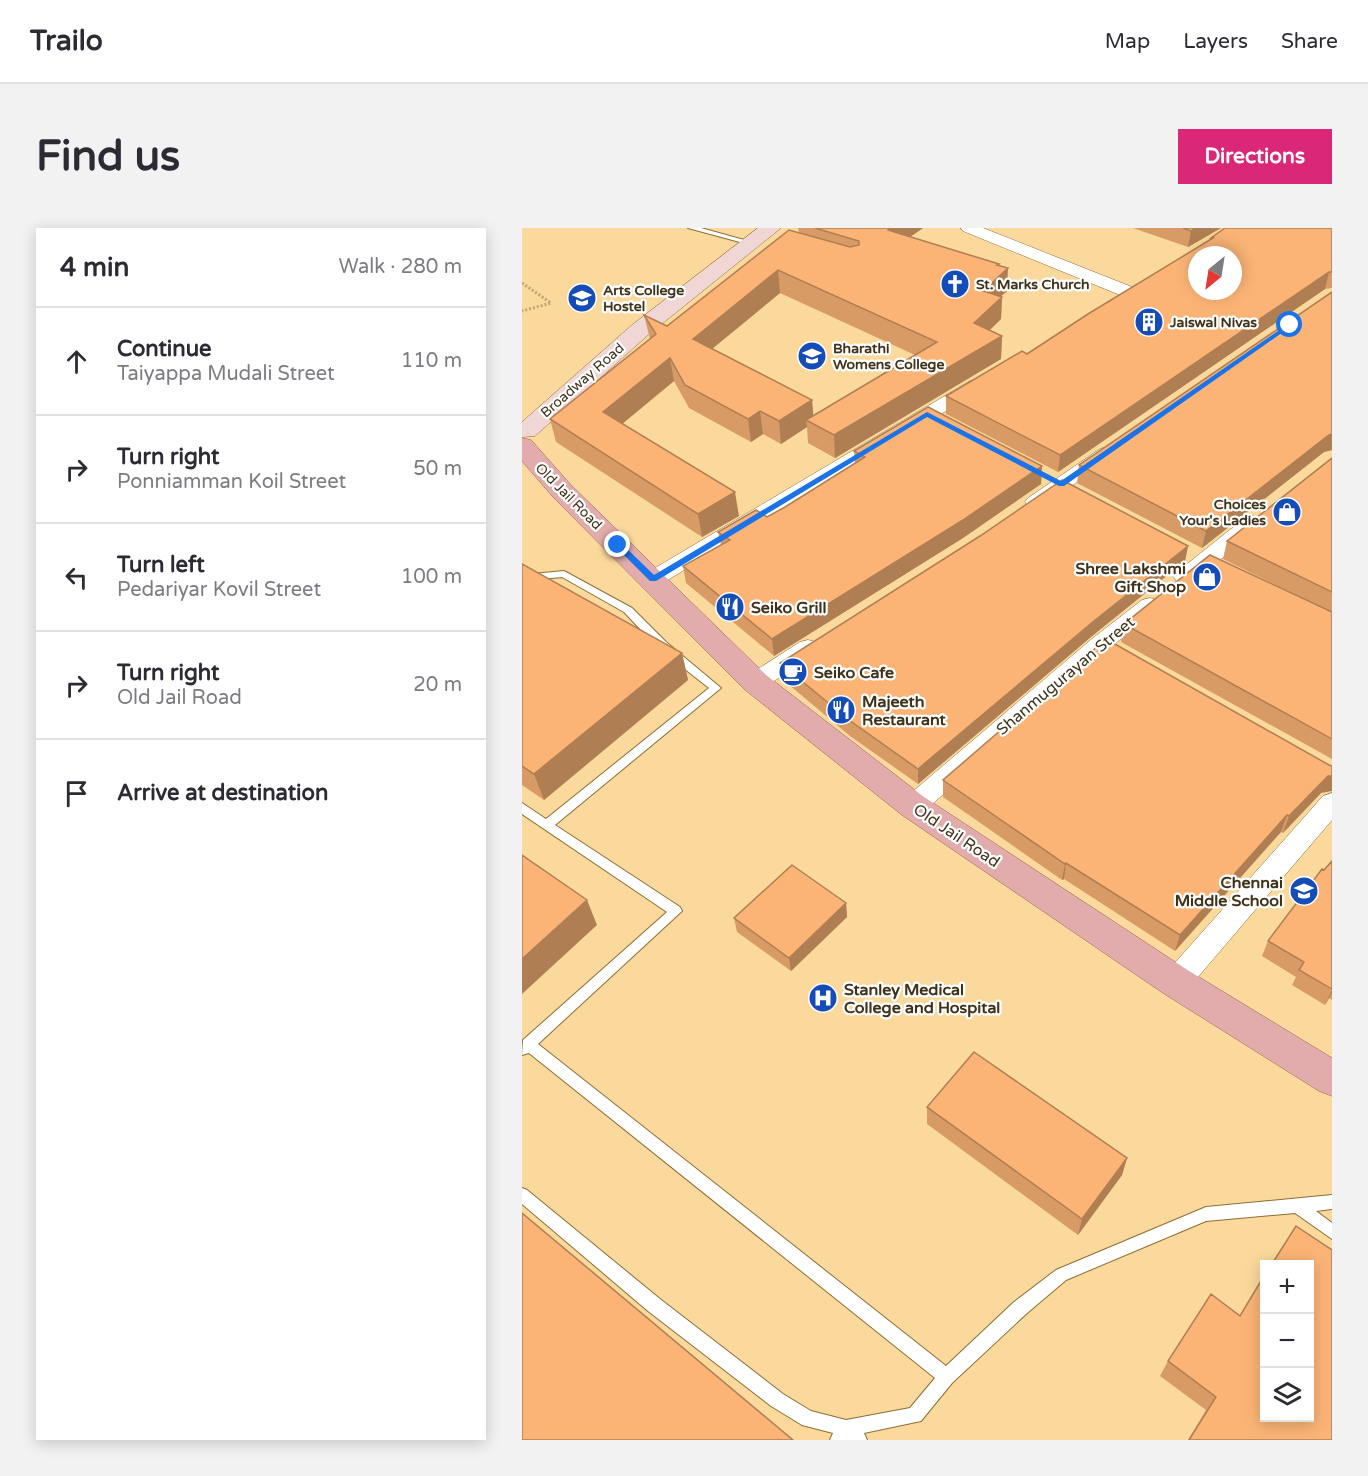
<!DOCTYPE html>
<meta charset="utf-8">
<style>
body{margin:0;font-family:"Varela Round",sans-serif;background:#f2f2f3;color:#2b2b33}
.controls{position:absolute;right:18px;bottom:18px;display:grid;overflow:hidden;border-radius:0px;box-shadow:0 3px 15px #0003}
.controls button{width:54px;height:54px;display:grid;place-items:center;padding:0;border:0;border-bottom:2px solid #e1e1e2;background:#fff;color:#2b2b33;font:30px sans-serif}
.compass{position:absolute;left:666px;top:18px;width:54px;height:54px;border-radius:50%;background:#fff;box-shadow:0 3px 15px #0003;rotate:210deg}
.stop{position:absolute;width:18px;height:18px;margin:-14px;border:4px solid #1a73e8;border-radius:50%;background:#fff}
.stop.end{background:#1a73e8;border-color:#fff;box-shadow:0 2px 6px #0008}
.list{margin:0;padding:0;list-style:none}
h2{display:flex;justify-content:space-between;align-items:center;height:78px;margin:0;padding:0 24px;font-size:26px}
h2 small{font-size:20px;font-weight:400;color:#7c7c81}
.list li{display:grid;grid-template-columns:39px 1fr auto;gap:18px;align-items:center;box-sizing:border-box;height:108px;padding:0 24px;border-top:2px solid #e1e1e2}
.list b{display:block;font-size:22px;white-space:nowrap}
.list p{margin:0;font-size:20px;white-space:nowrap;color:#7c7c81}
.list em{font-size:20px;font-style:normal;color:#7c7c81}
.icon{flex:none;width:33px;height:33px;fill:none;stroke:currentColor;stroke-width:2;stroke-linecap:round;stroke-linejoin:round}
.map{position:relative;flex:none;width:810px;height:1212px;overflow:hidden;border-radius:0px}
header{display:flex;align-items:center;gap:36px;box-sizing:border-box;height:84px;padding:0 30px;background:#fff;border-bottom:2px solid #e1e1e2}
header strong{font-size:28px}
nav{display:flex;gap:33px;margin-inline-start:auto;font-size:21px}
.intro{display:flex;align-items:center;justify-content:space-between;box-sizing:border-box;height:144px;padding:0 36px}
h1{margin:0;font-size:42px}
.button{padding:15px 27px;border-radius:0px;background:#db2777;color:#fff;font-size:21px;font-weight:700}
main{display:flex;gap:36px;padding:0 36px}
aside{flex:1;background:#fff;border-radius:0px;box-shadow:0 3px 15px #0003}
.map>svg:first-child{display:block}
</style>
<header>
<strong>Trailo</strong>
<nav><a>Map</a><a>Layers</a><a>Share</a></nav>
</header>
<div class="intro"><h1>Find us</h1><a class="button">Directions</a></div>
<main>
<aside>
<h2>4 min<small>Walk · 280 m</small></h2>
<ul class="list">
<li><svg class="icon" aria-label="ahead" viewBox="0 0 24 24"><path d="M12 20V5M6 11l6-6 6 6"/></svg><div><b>Continue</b><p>Taiyappa Mudali Street</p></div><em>110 m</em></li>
<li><svg class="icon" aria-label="right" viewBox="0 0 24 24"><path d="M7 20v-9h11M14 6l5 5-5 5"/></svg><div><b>Turn right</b><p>Ponniamman Koil Street</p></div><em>50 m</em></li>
<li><svg class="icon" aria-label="left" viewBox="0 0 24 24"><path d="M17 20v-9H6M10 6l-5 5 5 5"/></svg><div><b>Turn left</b><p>Pedariyar Kovil Street</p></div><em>100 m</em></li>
<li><svg class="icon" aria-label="right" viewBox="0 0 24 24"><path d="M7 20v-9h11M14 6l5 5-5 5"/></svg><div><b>Turn right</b><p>Old Jail Road</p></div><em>20 m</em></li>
<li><svg class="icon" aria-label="arrive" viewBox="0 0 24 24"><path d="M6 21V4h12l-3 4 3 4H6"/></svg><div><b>Arrive at destination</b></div></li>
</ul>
</aside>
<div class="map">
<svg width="810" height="1212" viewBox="0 0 810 1212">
<rect width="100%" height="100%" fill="#fbd99c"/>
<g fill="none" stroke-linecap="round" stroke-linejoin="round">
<!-- lane casing -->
<g stroke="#8d6e33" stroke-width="2">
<path id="lane" d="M166 0H179L233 15 229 17Z
M42 343 110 380 144 414 199 460 33 597 158 679 160 683 16 816 424 1138 492 1074 534 1042 684 979 810 967V981L794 983 810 995V1011L773 985 684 993 544 1052 504 1086 430 1155 399 1193 342 1205 345 1212H308L311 1205 280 1197 249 1178 126 1083 0 976V960L5 962 138 1071 261 1166 289 1183 324 1192 388 1180 413 1150 7 825 0 827 1 812 145 684 0 586V575L24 591 187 460 136 420 102 384 40 349 0 353V347Z"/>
</g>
<!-- street casing -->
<g stroke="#8d6e33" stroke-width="1">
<path id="street" d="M439 0H461L615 61 617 65 615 69H603L441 3Z
M454 152 460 153 463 157 460 161 139 356 131 358 123 356 120 351 123 346 448 153Z
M585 219 592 221 595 225 592 229 520 278 513 280 506 278 503 274 506 270 578 221Z
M731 288 738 289 741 294 738 299 671 354 663 356 655 354 652 349 655 344 724 289Z
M628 370 636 372 639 377 636 382 587 420 400 585 391 588 382 585 378 578 382 571 571 410 620 372Z
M286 412 294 414 297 420 294 426 241 460 233 462 225 460 221 454 225 448 278 414Z
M810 565V592L664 763 654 766 644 763 640 754 644 745 801 568Z"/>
</g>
<!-- secondary casing -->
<g stroke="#8d6e33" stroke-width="1">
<path id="secondary" d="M236 0H259L126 107 13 208 0 209V194L110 97Z"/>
</g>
<!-- primary casing -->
<g stroke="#9c5e54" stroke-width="1">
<path id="primary" d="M0 210 9 212 49 257 244 447 402 569 667 743 810 830V868L797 863 641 765 380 587 222 461 31 269 0 233Z"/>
</g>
<!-- path -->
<path stroke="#c1a574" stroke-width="3" stroke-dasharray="2 2" stroke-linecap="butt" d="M0 55 29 75 0 83"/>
<!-- lane -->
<use href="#lane" fill="#fff" fill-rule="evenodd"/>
<!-- street -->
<use href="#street" fill="#fff" fill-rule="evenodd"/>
<!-- secondary -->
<use href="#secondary" fill="#f0d6d5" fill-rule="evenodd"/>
<!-- primary -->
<use href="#primary" fill="#e1acab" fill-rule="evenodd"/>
</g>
<!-- wall -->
<path fill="#d89b65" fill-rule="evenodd" d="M276 0H401L388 9 477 36 485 63 479 68 480 69 479 91 468 102 480 108 479 131 313 230 286 215 285 199 259 216 241 206 229 214 167 180 152 153 100 195 217 288 180 309 34 214 28 191 128 111 122 87 145 98 277 5ZM258 65 393 127 291 188 290 172 190 121Z
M611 0H699L666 19Z
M810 0V60L803 61 536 244 424 186V168L505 126 689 12V10Z
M810 64V222L802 224 680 320 555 255 557 237Z
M332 223 520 238 519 256 441 310 252 428 164 355 161 338 199 317 196 304 245 289 263 279 333 236Z
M810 230V531L599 414 602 396 796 378 701 331 705 313Z
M666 318 663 333 570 408 396 556 328 508 260 451 258 435Z
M0 336 160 425 166 452 22 572 0 557Z
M807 537 799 565 761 605 759 604 653 723 542 651 540 652 421 569V552Z
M810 633V772L807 770 803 777 770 757 774 749 740 728 746 713Z
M324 675 325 689 269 743 215 704 212 690Z
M405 879 605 930 600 947 556 1007 405 896Z
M774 998 810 1022V1212H666L684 1182 638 1148 646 1133 689 1066 718 1087 742 1047V1190H788V1036H749Z"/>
<!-- shaded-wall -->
<path fill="#b07e53" d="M369 0H401L366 24V2Z
M674 0H699L666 19 669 3Z
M477 36V49L486 40 485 63 460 85 461 63 475 37Z
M256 42 258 65 174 134 171 111Z
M807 44 803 61 536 244 538 227Z
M480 69 479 91 452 117V95Z
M480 108 479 131 313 230 312 207Z
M148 130 152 153 87 207 81 184Z
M290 172 292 195 284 192 285 199 259 216 257 193Z
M238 183 241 206 229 214 226 191Z
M810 206V222L802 224 680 320 684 303 807 207Z
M520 238 519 256 441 310 252 428 250 411Z
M213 264 217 288 180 309 176 286Z
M666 318 663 333 570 408 396 556V541L572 393Z
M160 425 166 452 22 572 12 546Z
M806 548H810V563L799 565 761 605 767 588Z
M765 587 759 604 653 723 658 707Z
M544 635 542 651 540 652 543 636Z
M65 672 75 697 0 766V731Z
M324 675 325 689 269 743 267 730Z
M810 762V765L803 777Z
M605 930 600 947 556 1007 560 991Z"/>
<!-- building -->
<path fill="#fbb476" stroke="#b07e53" stroke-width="1.5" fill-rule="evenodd" d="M293 0H369L366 2 477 36 475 37 486 40 461 63 480 69 452 95 480 108 312 207 284 192 415 114 256 42 171 111 290 172 257 193 238 183 226 191 163 157 148 130 81 184 213 264 176 286 28 191 134 106 122 87 145 98 267 2 328 19 337 17V13Z
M661 0H674L669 3Z
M703 0H810V44H807L538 227 424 168 500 123 505 126 566 86 691 10H689ZM675 27H711V63H675Z
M810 64V206L807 207 684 303 557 237Z
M406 179 520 238 441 292 250 411 161 338 208 312 196 304 234 282 245 289 263 279 343 229 332 223Z
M810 230V364L705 313Z
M540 252 666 318 572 393 396 541 327 492 258 435 458 308Z
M688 327 810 384V511L602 396Z
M0 336 160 425 12 546 0 538Z
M584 411 807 537 810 538V548H806L767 588 765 587 658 707 544 635 543 636 421 552Z
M0 627 65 672 0 731Z
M810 633V761L777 742 782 734 746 713 800 641 802 642Z
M270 637 324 675 267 730 212 690Z
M452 824 605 930 560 991 405 879Z
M0 985 271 1212H0Z
M774 998 810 1022V1212H667L694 1169 646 1133 689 1066 718 1088 742 1048V1190H788V1036H750Z"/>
<!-- route -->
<path fill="#1a73e8" d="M766 96 771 97 542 258H537L405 189 134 353H128L92 317 99 315 132 347 405 184 539 253Z"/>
<!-- icons -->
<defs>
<g id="church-disc" transform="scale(1.5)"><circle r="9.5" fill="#144cb8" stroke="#fff"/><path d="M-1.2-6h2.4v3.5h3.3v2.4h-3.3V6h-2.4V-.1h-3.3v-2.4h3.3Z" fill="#fff"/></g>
<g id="university-disc" transform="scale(1.5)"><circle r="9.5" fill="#144cb8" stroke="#fff"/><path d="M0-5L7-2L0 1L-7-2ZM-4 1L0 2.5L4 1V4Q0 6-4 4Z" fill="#fff"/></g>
<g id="building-disc" transform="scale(1.5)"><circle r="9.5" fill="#144cb8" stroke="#fff"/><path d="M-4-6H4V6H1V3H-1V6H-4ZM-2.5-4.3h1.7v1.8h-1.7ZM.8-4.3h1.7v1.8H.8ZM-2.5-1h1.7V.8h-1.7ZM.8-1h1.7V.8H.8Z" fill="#fff"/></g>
<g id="shop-disc" transform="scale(1.5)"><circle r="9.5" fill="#144cb8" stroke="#fff"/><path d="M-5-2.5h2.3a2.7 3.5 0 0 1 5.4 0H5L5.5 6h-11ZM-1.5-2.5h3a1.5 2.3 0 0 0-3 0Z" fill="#fff"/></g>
<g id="restaurant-disc" transform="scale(1.5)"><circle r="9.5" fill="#144cb8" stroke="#fff"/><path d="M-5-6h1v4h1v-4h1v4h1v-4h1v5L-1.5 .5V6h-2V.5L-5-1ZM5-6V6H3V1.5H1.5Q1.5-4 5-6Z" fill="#fff"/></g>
<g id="cafe-disc" transform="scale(1.5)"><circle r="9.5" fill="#144cb8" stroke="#fff"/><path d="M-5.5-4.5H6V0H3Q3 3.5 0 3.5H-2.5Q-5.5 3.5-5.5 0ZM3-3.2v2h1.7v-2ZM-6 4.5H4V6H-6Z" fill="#fff"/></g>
<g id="school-disc" transform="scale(1.5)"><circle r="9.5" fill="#144cb8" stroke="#fff"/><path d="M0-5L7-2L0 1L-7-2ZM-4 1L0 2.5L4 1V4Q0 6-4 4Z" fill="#fff"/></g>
<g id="hospital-disc" transform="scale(1.5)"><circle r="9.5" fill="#144cb8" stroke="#fff"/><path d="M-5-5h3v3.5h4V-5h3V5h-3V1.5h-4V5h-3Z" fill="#fff"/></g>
</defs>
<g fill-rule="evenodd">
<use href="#church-disc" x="433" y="56"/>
<use href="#university-disc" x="60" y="70"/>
<use href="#building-disc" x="627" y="94"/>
<use href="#university-disc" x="290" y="128"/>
<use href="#shop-disc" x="765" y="284"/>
<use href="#shop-disc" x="685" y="349"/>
<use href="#restaurant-disc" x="208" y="379"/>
<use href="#cafe-disc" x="271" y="444"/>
<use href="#restaurant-disc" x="319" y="482"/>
<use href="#school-disc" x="782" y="663"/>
<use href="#hospital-disc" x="301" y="770"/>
</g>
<g text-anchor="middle" stroke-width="4.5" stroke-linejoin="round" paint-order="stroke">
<!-- far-poi labels -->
<g font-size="14" font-weight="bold" fill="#403219" stroke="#fff" text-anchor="start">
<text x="454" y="61">St. Marks Church</text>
<text x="81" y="67">Arts College<tspan x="81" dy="16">Hostel</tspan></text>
<text x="648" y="99">Jaiswal Nivas</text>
<text x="311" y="125">Bharathi<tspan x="311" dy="16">Womens College</tspan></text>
<text x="744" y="281" text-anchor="end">Choices<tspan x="744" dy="16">Your's Ladies</tspan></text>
</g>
<!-- far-street labels -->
<g font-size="14" fill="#403219" stroke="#fff">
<text transform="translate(60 152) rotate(-41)" y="5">Broadway Road</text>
<text transform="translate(47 268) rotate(45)" y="5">Old Jail Road</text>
</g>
<!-- poi labels -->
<g font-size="16" font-weight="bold" fill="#403219" stroke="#fff" text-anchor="start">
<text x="664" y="346" text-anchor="end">Shree Lakshmi<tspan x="664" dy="18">Gift Shop</tspan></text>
<text x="229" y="385">Seiko Grill</text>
<text x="292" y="450">Seiko Cafe</text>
<text x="340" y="479">Majeeth<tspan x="340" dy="18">Restaurant</tspan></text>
<text x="761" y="660" text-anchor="end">Chennai<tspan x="761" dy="18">Middle School</tspan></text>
<text x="322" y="767">Stanley Medical<tspan x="322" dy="18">College and Hospital</tspan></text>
</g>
<!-- street labels -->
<g font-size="16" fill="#403219" stroke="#fff">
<text transform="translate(543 447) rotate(-40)" y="6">Shanmugurayan Street</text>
<text transform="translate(435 607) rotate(34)" y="6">Old Jail Road</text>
</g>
</g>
</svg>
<div class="controls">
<button>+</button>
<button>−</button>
<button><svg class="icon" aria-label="layers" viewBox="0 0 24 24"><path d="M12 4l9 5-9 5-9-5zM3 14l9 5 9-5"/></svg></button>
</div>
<svg class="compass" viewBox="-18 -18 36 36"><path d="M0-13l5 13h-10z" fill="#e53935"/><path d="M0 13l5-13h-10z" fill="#7c7c81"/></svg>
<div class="stop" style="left:768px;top:97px"></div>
<div class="stop end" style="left:96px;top:317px"></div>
</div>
</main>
